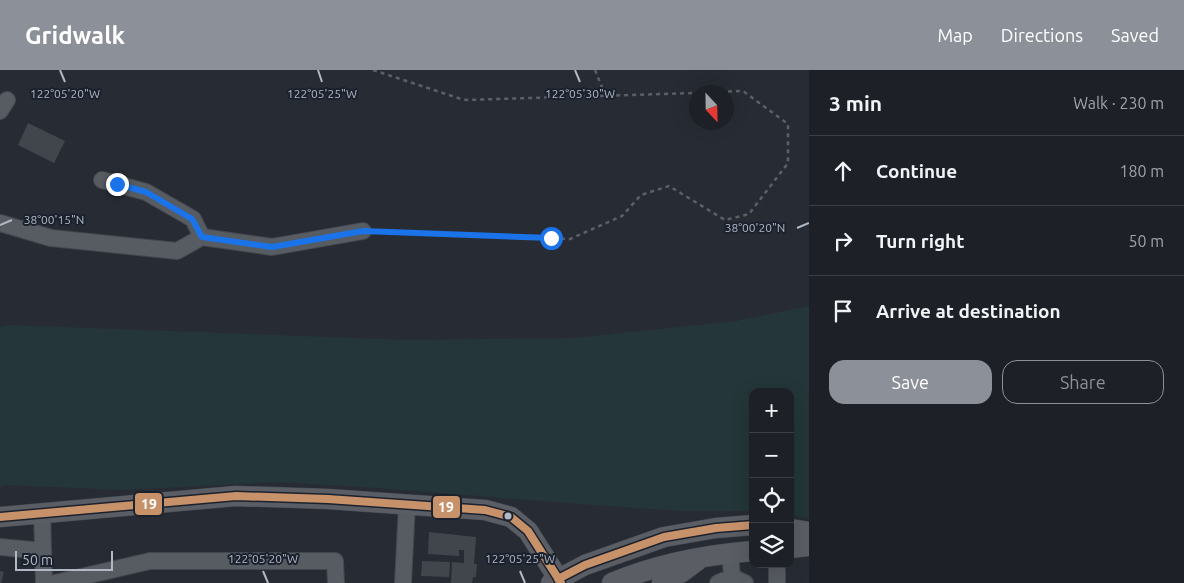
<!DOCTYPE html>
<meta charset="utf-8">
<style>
body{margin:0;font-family:Ubuntu,sans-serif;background:#25292f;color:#f1f3f6}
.controls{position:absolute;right:15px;bottom:15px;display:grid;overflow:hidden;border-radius:10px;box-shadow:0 5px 20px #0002}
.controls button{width:45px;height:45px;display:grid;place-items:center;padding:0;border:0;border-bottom:1px solid #3b3e44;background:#1d2127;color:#f1f3f6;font:25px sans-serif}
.compass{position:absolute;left:689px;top:15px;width:45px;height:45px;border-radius:50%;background:#1d2127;box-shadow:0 5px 20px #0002;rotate:158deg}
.scale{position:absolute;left:15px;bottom:12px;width:98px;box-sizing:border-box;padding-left:5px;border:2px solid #b1b8c5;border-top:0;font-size:14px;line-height:18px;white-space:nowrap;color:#b1b8c5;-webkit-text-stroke:4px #1b222e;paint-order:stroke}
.stop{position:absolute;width:15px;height:15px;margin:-11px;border:4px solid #1a73e8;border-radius:50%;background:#fff}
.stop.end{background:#1a73e8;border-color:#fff;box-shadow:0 1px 5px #0008}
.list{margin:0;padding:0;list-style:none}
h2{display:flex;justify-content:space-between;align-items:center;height:65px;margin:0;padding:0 20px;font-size:21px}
h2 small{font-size:16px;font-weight:400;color:#a0a3a7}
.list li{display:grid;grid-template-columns:32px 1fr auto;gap:15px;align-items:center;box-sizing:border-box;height:70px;padding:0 20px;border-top:1px solid #3b3e44}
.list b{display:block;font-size:19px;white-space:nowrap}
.list em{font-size:16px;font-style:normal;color:#a0a3a7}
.actions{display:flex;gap:10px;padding:15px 20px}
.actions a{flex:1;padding:11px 0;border:1px solid #8c9099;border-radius:15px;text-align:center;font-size:18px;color:#8c9099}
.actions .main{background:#8c9099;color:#fff}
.icon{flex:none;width:28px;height:28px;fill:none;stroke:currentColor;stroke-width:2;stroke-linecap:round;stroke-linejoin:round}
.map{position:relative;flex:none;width:809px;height:513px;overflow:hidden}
header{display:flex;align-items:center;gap:30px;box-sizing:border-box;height:70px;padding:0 25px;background:#8c9099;color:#fff}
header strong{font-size:24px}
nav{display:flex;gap:28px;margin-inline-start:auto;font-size:18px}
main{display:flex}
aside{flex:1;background:#1d2127}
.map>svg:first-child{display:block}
</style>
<header>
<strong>Gridwalk</strong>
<nav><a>Map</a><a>Directions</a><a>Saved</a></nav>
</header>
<main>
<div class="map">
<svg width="809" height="513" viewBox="0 0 809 513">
<rect width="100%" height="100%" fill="#272c34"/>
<!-- green -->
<path fill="#243639" d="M809 236V448L790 445V322H753V441H683L579 434 378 418 279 412 121 420 7 415 0 417V257L8 255 407 270 574 268 736 251Z"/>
<!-- building -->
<path fill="#41464d" d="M28 53 65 71 54 93 18 75Z
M429 462 476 467 474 494H477L476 507H473L472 513H451L452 492 464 493V480H459V486L428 484Z
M422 491 450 492 449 507 421 506Z
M0 501 4 502 1 513H0Z"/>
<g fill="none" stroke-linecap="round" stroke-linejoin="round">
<!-- minor casing -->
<g stroke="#43474d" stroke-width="18">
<path id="minor" d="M0 41 7 30
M102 110 146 122 193 149 202 167
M0 153 51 168 177 181 202 167 272 177 363 161
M42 443 44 513
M0 477 43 481
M730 482 732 507 745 513
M55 513 150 491H335L336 513
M403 513 407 434
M718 513 732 507
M777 513V494"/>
</g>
<!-- major casing -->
<g stroke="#454951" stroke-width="21">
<path id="major" d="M0 447 236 426 328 429 485 440 511 447 528 461 561 513
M790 459 809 462
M790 478 809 476
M551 513 585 495 664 467 716 458 753 455
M612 513C657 494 704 485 753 481
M662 513 682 502 698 490"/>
</g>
<!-- path -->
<path stroke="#5b5f66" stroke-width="2.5" stroke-dasharray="4 4" stroke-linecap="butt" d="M373 0 464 30 696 23
M595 0 606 27
M377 162 570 169 622 146 641 125 669 116 725 150 749 144 788 93V54L743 21 712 22"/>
<!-- minor -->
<use href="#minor" stroke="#575b62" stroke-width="16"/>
<!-- major -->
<use href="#major" stroke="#5a5d64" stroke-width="20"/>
<!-- bus-1 casing -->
<g stroke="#1b222e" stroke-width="11">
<path id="bus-1" d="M0 447 236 426 328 429 485 440 511 447 528 461 561 513
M558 509 585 495 664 467 716 458 753 455"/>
</g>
<!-- bus-1 -->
<use href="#bus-1" stroke="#c7916a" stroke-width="8"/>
</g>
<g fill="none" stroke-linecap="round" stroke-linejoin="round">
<!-- route -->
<path stroke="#1a73e8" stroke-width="6" d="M117 114 146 122 192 149 202 167 272 177 363 161 551 168"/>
</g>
<!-- ticks -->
<path fill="none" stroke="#b1b8c5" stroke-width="2" d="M60 0 65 12M318 0 322 12M575 0 580 12M0 155 12 150M797 158 809 153M263 501 268 513M520 501 525 513"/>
<!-- markers -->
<circle fill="#b1b8c5" stroke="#1b222e" stroke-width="2" cx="508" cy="446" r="4.5"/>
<g font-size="12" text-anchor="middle" fill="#b1b8c5" stroke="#1b222e" stroke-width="4" stroke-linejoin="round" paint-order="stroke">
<text x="65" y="28">122°05'20"W</text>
<text x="322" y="28">122°05'25"W</text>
<text x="580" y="28">122°05'30"W</text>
<text x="54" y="154">38°00'15"N</text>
<text x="755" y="162">38°00'20"N</text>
<text x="263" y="493">122°05'20"W</text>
<text x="520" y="493">122°05'25"W</text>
</g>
<g stroke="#1b222e" stroke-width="2">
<rect x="134" y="422" width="29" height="24" rx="5" fill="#c7916a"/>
<rect x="432" y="425" width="29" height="24" rx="5" fill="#c7916a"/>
</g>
<g font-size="14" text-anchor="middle" font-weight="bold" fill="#fff">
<text x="149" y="439">19</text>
<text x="446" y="442">19</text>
</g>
</svg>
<div class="controls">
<button>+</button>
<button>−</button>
<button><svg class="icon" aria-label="locate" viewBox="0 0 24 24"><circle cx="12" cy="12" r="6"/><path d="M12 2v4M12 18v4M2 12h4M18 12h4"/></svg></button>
<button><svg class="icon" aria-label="layers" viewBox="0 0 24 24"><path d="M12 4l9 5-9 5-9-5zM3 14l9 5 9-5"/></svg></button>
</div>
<svg class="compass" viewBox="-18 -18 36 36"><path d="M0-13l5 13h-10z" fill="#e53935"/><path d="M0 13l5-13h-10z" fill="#a0a3a7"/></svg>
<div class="scale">50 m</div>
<div class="stop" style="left:551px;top:168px"></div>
<div class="stop end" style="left:117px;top:114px"></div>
</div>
<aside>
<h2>3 min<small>Walk · 230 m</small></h2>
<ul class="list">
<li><svg class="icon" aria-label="ahead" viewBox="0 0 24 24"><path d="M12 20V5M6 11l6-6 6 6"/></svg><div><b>Continue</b></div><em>180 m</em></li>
<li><svg class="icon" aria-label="right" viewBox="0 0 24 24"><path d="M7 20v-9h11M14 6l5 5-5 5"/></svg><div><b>Turn right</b></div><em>50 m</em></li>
<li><svg class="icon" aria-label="arrive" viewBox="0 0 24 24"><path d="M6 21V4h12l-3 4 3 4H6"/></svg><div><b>Arrive at destination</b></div></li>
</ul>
<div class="actions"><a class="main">Save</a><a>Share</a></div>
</aside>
</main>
